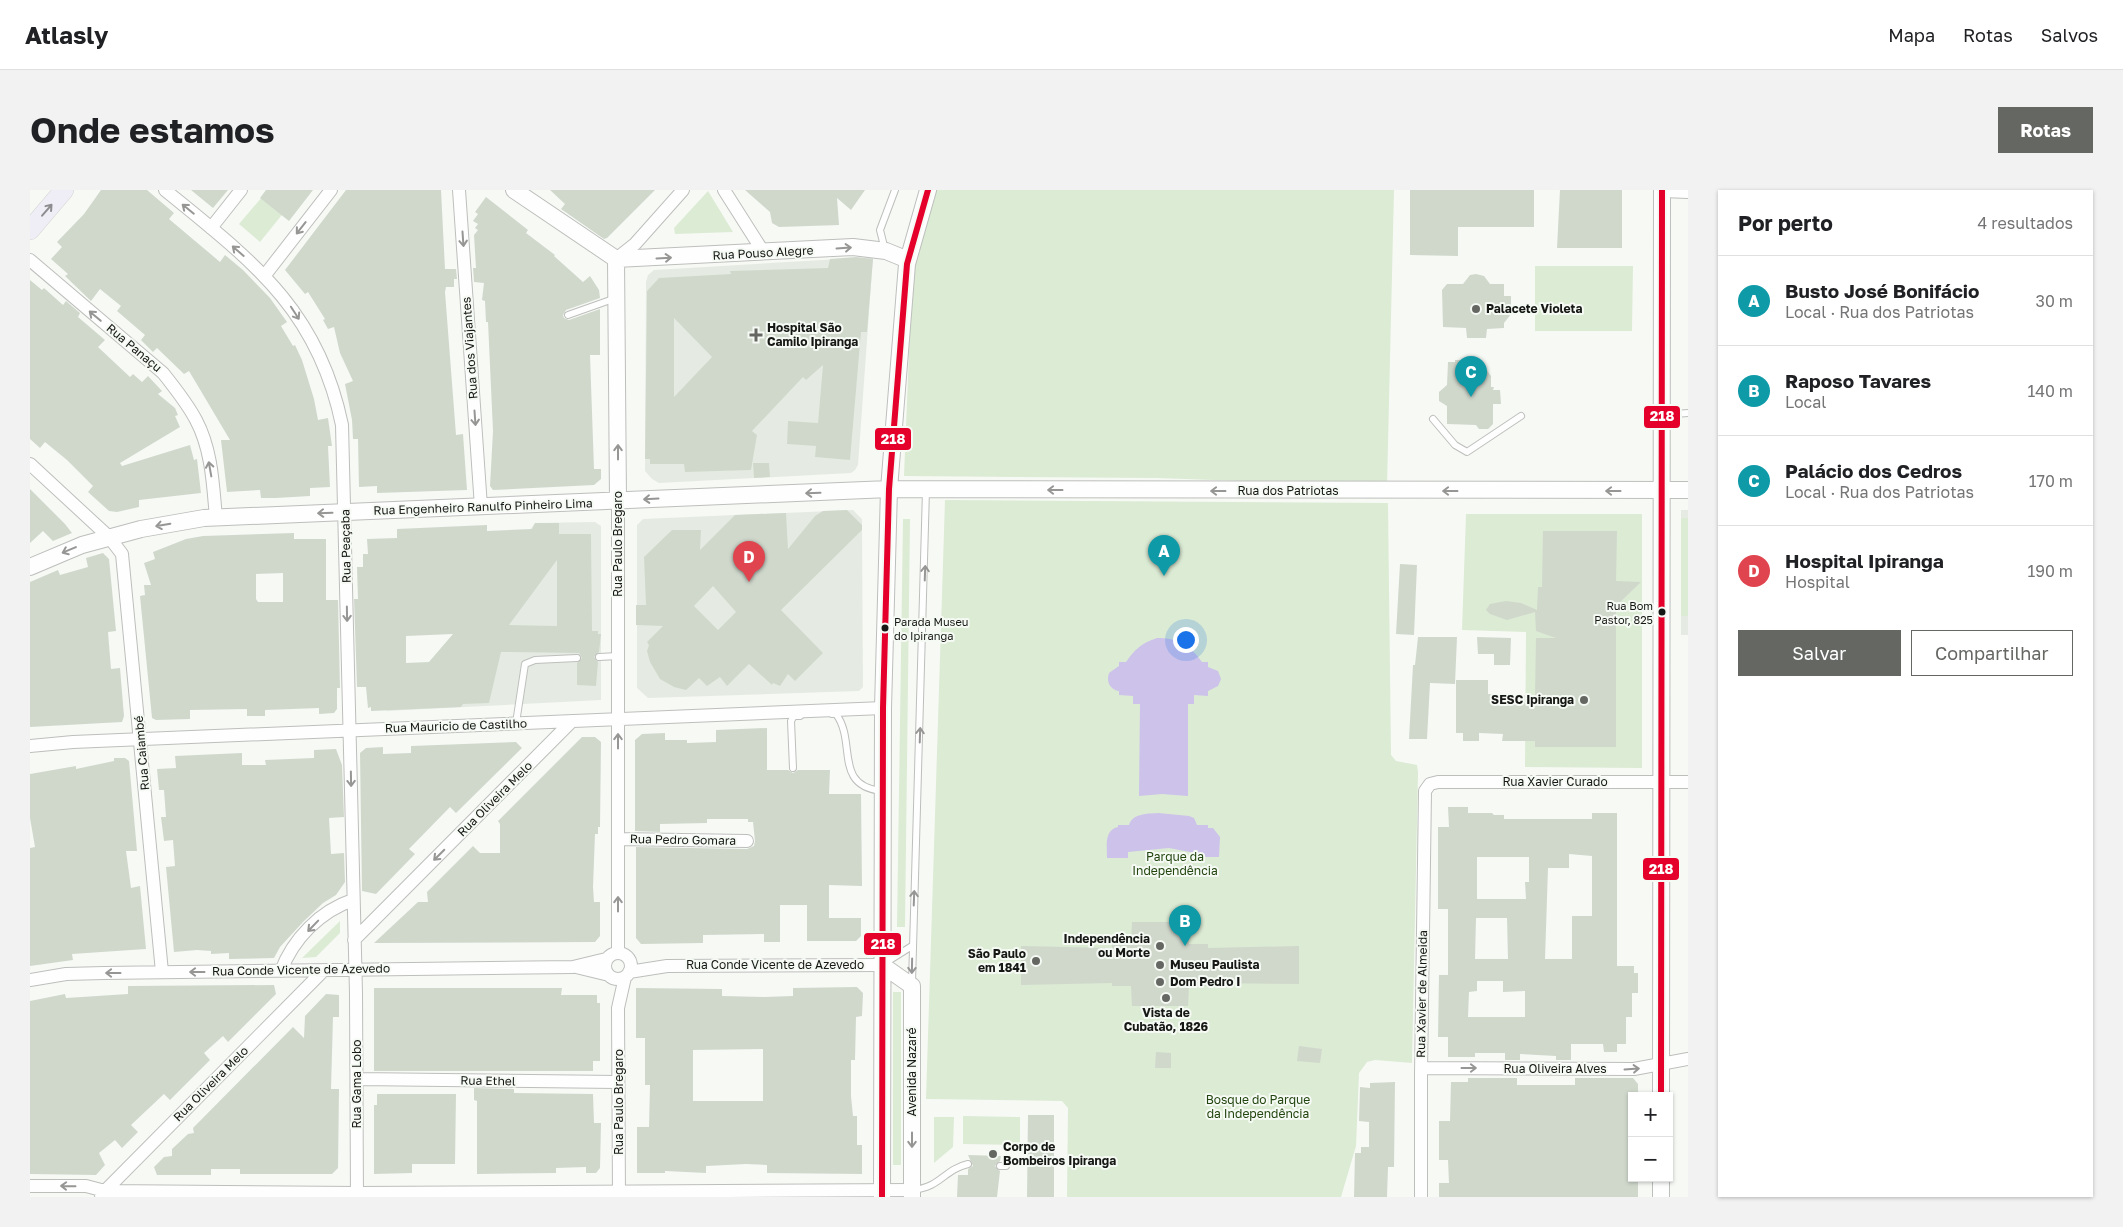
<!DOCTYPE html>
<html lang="pt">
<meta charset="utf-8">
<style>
body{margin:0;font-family:"Golos Text",sans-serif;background:#f2f2f2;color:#202124}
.controls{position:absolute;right:15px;bottom:15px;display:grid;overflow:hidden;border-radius:0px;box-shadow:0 1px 4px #0004}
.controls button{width:45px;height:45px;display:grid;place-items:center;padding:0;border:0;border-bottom:1px solid #e0e0e0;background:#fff;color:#202124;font:25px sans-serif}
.you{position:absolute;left:1155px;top:449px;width:18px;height:18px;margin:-12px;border:4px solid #fff;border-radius:50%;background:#1a73e8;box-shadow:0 0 0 8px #1a73e833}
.badge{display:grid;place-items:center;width:32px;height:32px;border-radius:50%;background:#656763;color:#fff;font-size:16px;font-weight:700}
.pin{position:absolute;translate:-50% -41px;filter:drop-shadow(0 1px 2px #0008)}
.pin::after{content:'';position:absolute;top:26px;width:18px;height:15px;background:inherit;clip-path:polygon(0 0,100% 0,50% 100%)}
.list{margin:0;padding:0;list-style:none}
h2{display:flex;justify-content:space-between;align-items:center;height:65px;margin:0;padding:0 20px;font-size:21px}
h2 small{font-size:16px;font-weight:400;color:#757577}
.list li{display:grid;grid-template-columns:32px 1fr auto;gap:15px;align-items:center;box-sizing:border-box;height:90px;padding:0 20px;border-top:1px solid #e0e0e0}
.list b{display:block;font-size:19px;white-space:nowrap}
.list p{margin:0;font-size:16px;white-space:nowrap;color:#757577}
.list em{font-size:16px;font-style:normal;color:#757577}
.actions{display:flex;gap:10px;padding:15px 20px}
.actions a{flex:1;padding:11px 0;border:1px solid #656763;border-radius:0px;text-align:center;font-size:18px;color:#656763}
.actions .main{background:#656763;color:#fff}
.map{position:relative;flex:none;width:1658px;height:1007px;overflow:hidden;border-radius:0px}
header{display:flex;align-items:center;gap:30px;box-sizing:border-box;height:70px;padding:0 25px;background:#fff;border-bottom:1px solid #e0e0e0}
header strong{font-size:24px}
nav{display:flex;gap:28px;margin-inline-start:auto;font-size:18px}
.intro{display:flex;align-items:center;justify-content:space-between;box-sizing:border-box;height:120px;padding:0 30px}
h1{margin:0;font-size:35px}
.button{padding:12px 22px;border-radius:0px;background:#656763;color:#fff;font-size:18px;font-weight:700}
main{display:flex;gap:30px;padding:0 30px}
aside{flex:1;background:#fff;border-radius:0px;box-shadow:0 1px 4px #0004}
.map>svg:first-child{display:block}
</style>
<header>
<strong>Atlasly</strong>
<nav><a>Mapa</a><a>Rotas</a><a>Salvos</a></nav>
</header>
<div class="intro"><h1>Onde estamos</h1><a class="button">Rotas</a></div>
<main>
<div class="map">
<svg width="1658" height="1007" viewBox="0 0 1658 1007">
<rect width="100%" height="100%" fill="#f7f9f5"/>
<!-- built -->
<path fill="#e5ebe2" d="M843 67 828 275 825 280 821 283 629 293 622 289 615 281 616 92 618 85 624 80Z
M823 320 832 329V335L833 497 829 501 618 508 607 498V335L613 329Z
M1651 320H1658V445H1651Z
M565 332 571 336V510L356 521 428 439 505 333Z"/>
<!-- green -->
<path fill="#dcebd4" d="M238 0H272L230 52 209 34Z
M902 0H1364L1357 296 1126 288 874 286 881 112 886 64Z
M678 1 703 42 645 44 644 38Z
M1505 76H1603L1602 141H1505Z
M915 310 1358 313 1361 565 1366 571 1387 575 1388 582 1382 873 1345 870 1337 872 1329 883 1326 956 1311 1007H1037L1038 918 1032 911 896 909Z
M1436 324H1612V578L1495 577 1496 442 1432 440Z
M1651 328H1658V426H1651Z
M873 329H880L875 737H867Z
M310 731V743L286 767 272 768Z
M863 802H871V975H863Z
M933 926 990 927V955L933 954Z
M904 927H924L923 957 904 973Z"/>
<!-- water -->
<path fill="#ccc2ea" d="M1127 448C1148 448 1160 455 1172 472H1178V477L1188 481 1191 489 1188 496 1178 501V506L1164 505V514H1158V606L1132 604 1109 606 1110 514H1103V506L1089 505V501C1080 499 1076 492 1079 483L1089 476V472H1096C1105 459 1112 453 1127 448Z
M1128 623 1159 626 1164 628 1167 635H1178V638H1183L1190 647 1189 667H1170V664L1139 658 1098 662V668H1077C1077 656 1074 640 1088 637V635H1099C1103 623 1117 624 1128 623Z"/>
<!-- building -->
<path fill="#d0d8cc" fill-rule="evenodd" d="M71 0H117L144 23 139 29 190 72 195 65 213 80 240 108 257 132 251 136 263 156 265 155 272 170 284 209 288 230 298 228 302 256H298L300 297 280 298V306L246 308H231L230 300 197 302 191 250H200L159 181 154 184 127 158 123 162 111 150 115 145 87 121 91 116 70 99 61 111 35 86 38 84 21 69 32 57 27 52 54 24Z
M161 0H198L183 18Z
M236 0H283L259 31 230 8Z
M316 0H411L415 79H426L427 89H424V97H416L415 102 426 245 433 244 437 300 347 303V296L329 297 328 249H323L322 230 315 194 323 191 310 163 304 137 298 139 293 130 295 129 278 102 275 104 255 80Z
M520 0H625L577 48 574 49 531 19 535 14Z
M715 0H835L821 20 807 8 809 35 749 37 742 33 740 22Z
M1380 0H1504V37H1428V66L1380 65Z
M1530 0H1592V58H1527Z
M456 7 498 40 496 43 525 65 524 66 553 92 560 86 569 100 570 108 536 120 533 125 534 128 539 130 570 119V165H560L564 279H571V289L564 295 463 300 460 296 463 241 458 132H456L455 111 452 110 454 93 444 92 443 78H446L444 45 448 40 445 38 448 34 443 31 448 24 445 22Z
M826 67 843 69 837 142H831L820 270 785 267 786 256 757 254 758 231 788 233 793 175 776 190 773 187 722 241 727 245 721 280 655 282 654 274H620V269H615L617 101 629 88 701 84 700 81 798 78 800 69ZM644 128 682 167 644 207Z
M1446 84 1454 86 1460 94H1474V106H1481V124L1474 133V138L1457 139 1456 148H1437L1436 138 1413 137 1412 100 1417 94H1433L1440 85Z
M0 90 12 100 14 98 33 115 36 111 50 123 48 127 75 150 68 157 100 187 103 184 112 192 118 186 132 201 128 204 145 218 148 225 145 226 150 237 90 273 92 276 160 255 164 270 167 269 171 303 109 310V317L87 322 79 321 58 302 63 296 37 270 15 252 10 258 0 249Z
M1425 170H1445V180L1456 179 1461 186V197H1464L1463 200H1470L1471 214H1463V234L1458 239H1449L1446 235 1417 234V216L1409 211V202L1417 195 1418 172H1425Z
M723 273H739L740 287 724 288Z
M0 299 35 334 42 343 23 351 13 341 0 353Z
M817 320 832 335V340L751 420 793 463 765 491 758 484 750 496 743 493 742 495 719 474 697 496 690 487 677 496 669 488 656 500 644 497 630 489 620 472 617 461 619 455 617 452 633 436 606 435V415H616L614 367 642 340H671L670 360 705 325 756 323 758 359 785 326 793 321ZM683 396 706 422 688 440 664 416Z
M505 333H529V344H561L562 441H568V444H571L569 462 564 467 568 472 566 496 547 495V473L552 468 549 463 471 462 459 513 433 514 431 517 341 521V517L338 518 336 497H327L324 409H328L327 377H333V364H338L337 349 367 348V339L457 335V341L502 339ZM527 370V436L479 435ZM423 444 399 472 376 473V446Z
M1513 341H1587L1586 391 1611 392 1586 416V557H1505V551H1472L1473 544 1449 543V551H1433V543H1426V490H1458V504L1505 506 1506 448H1526L1506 441 1505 422 1477 430 1460 424 1456 420 1460 414 1476 411 1491 413 1507 420 1508 397H1512Z
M264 343V349H296V410H308L310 498H307V519L304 523 289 524V518L235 520V526H217V519L160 520V529L126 530 122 528 110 406 115 405 114 395H121L114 373 125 369 123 362 156 349 173 346ZM253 383V412H228L226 409V384Z
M73 363 79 369 86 441 78 442 81 479 90 478 94 526 92 532 0 537V392L28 380 30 385 58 377 56 368Z
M1370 374 1387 375 1384 445 1366 444Z
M1388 447H1427L1425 494 1400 493 1397 549H1379L1383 475H1385Z
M1447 447 1481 448 1480 475H1464V464H1448Z
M737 538V580H758L763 583 768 580H800L799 604H831L832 696 799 695V728H831V746L826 751H777V715H750V752H734V744L673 745V753L611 754 606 748V657L717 659 724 656 725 651 723 632H718V629H677V633L630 634V642L605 641V550L612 544 635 543V550H657V553L686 552V540Z
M552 547H565L571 552 570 637H568V644H565L563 697 564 712H570V746L565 752 344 753 388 712H398L397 702 443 656 450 663H470V634L468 631Z
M486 552 492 558 426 623 420 617 379 659 385 664 346 704 332 701 330 563 336 558 353 557V564L381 563V556Z
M306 559 312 575 314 627 299 628 301 664 314 663 315 692 306 705 293 713 273 732 250 757 244 768 199 769V763L181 764V761L167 760 144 762 136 677 145 676 143 650 134 651 131 627H136L134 600H129L127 579 146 578 145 566 212 563V575H236L235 570 284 568V560Z
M84 568H95L99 571 107 661H96L101 698 110 696 116 759 42 764 43 770 0 776V658L5 657 0 628V584L46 576V579L84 571Z
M1418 617H1438V623H1462L1464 625H1474V629H1562V623H1587V776H1604V783H1608V803H1602V827H1596V854H1587V862H1574L1573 854H1541V870H1526V866L1490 864V870H1475V863H1445V867H1418V847H1408L1409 785H1418V719H1408V637H1419ZM1539 664 1562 666V726H1542V769H1515L1518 678H1539ZM1447 667H1499V692H1495L1496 709H1447ZM1446 728H1477L1478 769H1445ZM1447 791H1473V802L1495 801V827H1438L1439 802 1447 801Z
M1102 732H1158L1159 754H1178V758L1269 756V794L1178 793V796H1159L1158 816H1102L1101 796H1082V793L991 795V756L1082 758V754H1101Z
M244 795 246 804 198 852 193 846 174 863 180 870 140 910 134 904 101 935 108 942 92 958 85 950 69 963 75 975 66 985 0 984V811L35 804 36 808 98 804V796Z
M827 797 833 803 832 826 826 827 825 870H821V906L823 926H827V955H832V984L737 983V975L716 974 676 976V983L635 981V983H607V937H619L620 895H615V848H606V798L692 799V806L734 807 763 806V798ZM733 859V911H663V860Z
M344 798H532L531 805H567V813H570V871H563V881H344Z
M296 804 309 805V827H303L301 899H309L308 978 302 984H210V979H181V985H127L124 977 134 967 142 966V959L158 944 164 943 163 938 263 837 274 848 275 826Z
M1269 856 1292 859 1290 873 1267 871Z
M1126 862 1141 863V878H1125Z
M1438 888H1487V895H1545V888H1603L1608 894V906H1602V988H1608V1007H1409V993H1419L1418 970H1409V931H1420L1421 892H1438Z
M1365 892 1364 977H1358L1357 1007H1324L1325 963H1331V957H1339V932L1329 931 1330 897 1340 898V893Z
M444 898 484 899V903L563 904 564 933H571L570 978 566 983H556V977L526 978V983L447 984V911L444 910Z
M347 904H426L425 974H382V983L344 984V915H347Z
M998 925H1024V1007H997Z
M938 965 971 966 970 971 965 976 970 981 967 1007H927L928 985H938V979L943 976Z"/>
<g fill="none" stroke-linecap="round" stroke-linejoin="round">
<!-- lane casing -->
<g stroke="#bdbfbc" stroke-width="8">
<path id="lane" d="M855 60 850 40 865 0
M538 125 586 108
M1633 225 1658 223
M1403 229 1425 255 1437 262 1491 226
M569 467 588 466
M802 524H806C827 552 803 595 851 601
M486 533 495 474 505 470 547 468
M763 578 761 531 764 526H770
M855 773 882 756
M882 793 896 300
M970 976H976
M882 1000C912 997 913 980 938 974"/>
</g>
<!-- street casing -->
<g stroke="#bdbfbc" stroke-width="14">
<path id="street" d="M135 0C222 71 288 119 312 235L326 803 327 1007
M429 0 451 317
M694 0 734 63
M1632 1 1658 2
M181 38 211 0
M586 69 605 54 653 0
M0 70 133 183C145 198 157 213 166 230 182 260 183 295 186 328
M235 85 301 0
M0 274 79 347 92 364 132 782
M588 311V763
M0 556 43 552 853 518
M588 649 717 651
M324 750 542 531
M575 776a13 13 0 1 1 26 0a13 13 0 1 1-26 0Z
M546 777 579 785
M251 781C263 749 290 721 323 710
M599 782 637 776 852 775
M0 790 36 784 74 783 543 777 576 769
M1391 878 1604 879 1658 869
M327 889 588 892
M0 996H56L75 1001 327 1003 882 1000
M71 1005 293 781
M589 1007 588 818 595 787
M1391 1007V884L1395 601 1400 594 1408 592H1658"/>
</g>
<!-- secondary casing -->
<g stroke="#bdbfbc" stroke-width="18">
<path id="secondary" d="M484 0 586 69
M586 69 823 57 856 61 878 70
M586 69 588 311
M0 377 52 355 111 339 174 328 859 299 1658 300
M852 775 882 796V1007
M1631 906 1632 0
M1631 988V1007
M852 1007 853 518 859 299 877 74 898 0"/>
</g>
<!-- primary casing -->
<g stroke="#d2d3d1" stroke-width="20">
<path id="primary" d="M0 40 34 0"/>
</g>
<!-- lane -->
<use href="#lane" stroke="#fefefe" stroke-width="6"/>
<!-- street -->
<use href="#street" stroke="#fefefe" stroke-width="12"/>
<!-- secondary -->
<use href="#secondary" stroke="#fefefe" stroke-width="16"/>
<!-- primary -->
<use href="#primary" stroke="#efedf5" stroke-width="19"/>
<!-- bus-1 casing -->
<g stroke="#f6faf4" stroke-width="10">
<path id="bus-1" d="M1631 906 1632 0
M852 1007 853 518 859 299 877 74 898 0"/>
</g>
<!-- bus-1 -->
<use href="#bus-1" stroke="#e4002b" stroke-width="6"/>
</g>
<!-- one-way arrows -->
<defs><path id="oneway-shaft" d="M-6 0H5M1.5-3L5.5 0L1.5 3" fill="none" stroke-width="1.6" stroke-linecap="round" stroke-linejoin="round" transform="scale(1.25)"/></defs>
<g stroke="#969695">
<use href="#oneway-shaft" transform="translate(158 19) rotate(-141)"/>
<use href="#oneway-shaft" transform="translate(271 38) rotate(128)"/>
<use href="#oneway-shaft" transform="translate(433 49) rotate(86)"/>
<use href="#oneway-shaft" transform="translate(814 58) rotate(-4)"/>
<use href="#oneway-shaft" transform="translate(208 61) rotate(-139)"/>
<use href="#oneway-shaft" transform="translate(634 68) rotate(-3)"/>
<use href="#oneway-shaft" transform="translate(265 123) rotate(57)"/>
<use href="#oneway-shaft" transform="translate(65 126) rotate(-140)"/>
<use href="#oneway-shaft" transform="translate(445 228) rotate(86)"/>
<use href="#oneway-shaft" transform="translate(588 262) rotate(-90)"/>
<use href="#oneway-shaft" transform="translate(180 279) rotate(-100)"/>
<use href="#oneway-shaft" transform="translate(1025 300) rotate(-180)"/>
<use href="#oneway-shaft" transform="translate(1188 301) rotate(-180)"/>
<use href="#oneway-shaft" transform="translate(1420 301) rotate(-180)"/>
<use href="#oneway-shaft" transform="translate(1583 301) rotate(-180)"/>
<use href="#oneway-shaft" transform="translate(783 303) rotate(178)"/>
<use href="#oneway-shaft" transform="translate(621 309) rotate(177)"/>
<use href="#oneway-shaft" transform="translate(295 323) rotate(178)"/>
<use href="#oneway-shaft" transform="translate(133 335) rotate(170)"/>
<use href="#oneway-shaft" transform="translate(39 360) rotate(157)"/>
<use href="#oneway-shaft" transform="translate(895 383) rotate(-88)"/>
<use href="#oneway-shaft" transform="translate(317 424) rotate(89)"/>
<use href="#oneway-shaft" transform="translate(890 545) rotate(-88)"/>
<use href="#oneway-shaft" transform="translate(588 551) rotate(-90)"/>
<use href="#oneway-shaft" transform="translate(321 589) rotate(89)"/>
<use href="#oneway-shaft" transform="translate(409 665) rotate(135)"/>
<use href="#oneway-shaft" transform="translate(884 708) rotate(-88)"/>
<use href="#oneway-shaft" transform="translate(588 714) rotate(-90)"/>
<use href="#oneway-shaft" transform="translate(283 736) rotate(134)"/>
<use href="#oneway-shaft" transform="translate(882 776) rotate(91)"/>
<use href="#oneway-shaft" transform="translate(167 782) rotate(180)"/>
<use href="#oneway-shaft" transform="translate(83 783) rotate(180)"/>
<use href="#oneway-shaft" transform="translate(1439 878)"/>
<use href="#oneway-shaft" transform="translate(1602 879) rotate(-4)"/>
<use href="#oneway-shaft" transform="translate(882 950) rotate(90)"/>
<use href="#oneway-shaft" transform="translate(38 996) rotate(-179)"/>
</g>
<use stroke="#8d8d90" href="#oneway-shaft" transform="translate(17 20) rotate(-49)"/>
<!-- markers -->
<g fill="#656763" stroke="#f6faf4" stroke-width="2">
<circle cx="1446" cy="119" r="5"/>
<path d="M723.5 137.5h5v5h5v5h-5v5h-5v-5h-5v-5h5z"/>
<circle cx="1554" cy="510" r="5"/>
<circle cx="1130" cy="756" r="5"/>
<circle cx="1006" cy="771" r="5"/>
<circle cx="1130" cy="775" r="5"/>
<circle cx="1130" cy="792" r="5"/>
<circle cx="1136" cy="808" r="5"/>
<circle cx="963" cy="964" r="5"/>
</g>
<g fill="#161815" stroke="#f6faf4" stroke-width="2">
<circle cx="1632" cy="422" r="4.5"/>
<circle cx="855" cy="438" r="4.5"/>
</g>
<g text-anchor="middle" stroke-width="4" stroke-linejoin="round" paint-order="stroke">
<!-- bus labels -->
<g font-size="11" fill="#161815" stroke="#f6faf4" text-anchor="end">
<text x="1623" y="420">Rua Bom<tspan x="1623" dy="14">Pastor, 825</tspan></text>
<text x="864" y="436" text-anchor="start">Parada Museu<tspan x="864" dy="14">do Ipiranga</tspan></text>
</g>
<!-- street labels -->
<g font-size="12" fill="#161815" stroke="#f6faf4">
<text transform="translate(733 63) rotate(-3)" y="4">Rua Pouso Alegre</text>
<text transform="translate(104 158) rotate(40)" y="4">Rua Panaçu</text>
<text transform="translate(440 158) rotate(-94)" y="4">Rua dos Viajantes</text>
<text x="1258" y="305">Rua dos Patriotas</text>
<text transform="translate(453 317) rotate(-2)" y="4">Rua Engenheiro Ranulfo Pinheiro Lima</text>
<text transform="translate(588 354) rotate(-90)" y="4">Rua Paulo Bregaro</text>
<text transform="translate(316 356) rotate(-91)" y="4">Rua Peaçaba</text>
<text transform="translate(426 536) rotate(-2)" y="4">Rua Mauricio de Castilho</text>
<text transform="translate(112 563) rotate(-95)" y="4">Rua Caiambé</text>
<text x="1525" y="596">Rua Xavier Curado</text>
<text transform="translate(465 609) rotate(-45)" y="4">Rua Oliveira Melo</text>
<text transform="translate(653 650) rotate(1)" y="4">Rua Pedro Gomara</text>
<text x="745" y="779">Rua Conde Vicente de Azevedo</text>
<text transform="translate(271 780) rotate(-1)" y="4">Rua Conde Vicente de Azevedo</text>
<text transform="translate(1392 804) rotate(-89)" y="4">Rua Xavier de Almeida</text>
<text x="1525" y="883">Rua Oliveira Alves</text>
<text transform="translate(882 882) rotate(-90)" y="4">Avenida Nazaré</text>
<text transform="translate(458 891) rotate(1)" y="4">Rua Ethel</text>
<text transform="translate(181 894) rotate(-45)" y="4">Rua Oliveira Melo</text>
<text transform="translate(327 894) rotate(-90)" y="4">Rua Gama Lobo</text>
<text transform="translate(589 912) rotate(-90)" y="4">Rua Paulo Bregaro</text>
</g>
<!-- poi labels -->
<g font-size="12" font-weight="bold" fill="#161815" stroke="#f6faf4" text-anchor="start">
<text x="1456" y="123">Palacete Violeta</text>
<text x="737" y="142">Hospital São<tspan x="737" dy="14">Camilo Ipiranga</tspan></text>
<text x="1544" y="514" text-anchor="end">SESC Ipiranga</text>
<text x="1120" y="753" text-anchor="end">Independência<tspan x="1120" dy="14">ou Morte</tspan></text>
<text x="996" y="768" text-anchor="end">São Paulo<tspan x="996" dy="14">em 1841</tspan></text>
<text x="1140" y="779">Museu Paulista</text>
<text x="1140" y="796">Dom Pedro I</text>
<text x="1136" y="827" text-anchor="middle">Vista de<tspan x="1136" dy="14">Cubatão, 1826</tspan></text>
<text x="973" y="961">Corpo de<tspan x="973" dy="14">Bombeiros Ipiranga</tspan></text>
</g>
<!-- park labels -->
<g font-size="12" fill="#22450f" stroke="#f6faf4">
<text x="1145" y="671">Parque da<tspan x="1145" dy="14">Independência</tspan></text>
<text x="1228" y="914">Bosque do Parque<tspan x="1228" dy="14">da Independência</tspan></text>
</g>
</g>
<g stroke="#f6faf4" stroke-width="2">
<rect x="1613" y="215" width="38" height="24" rx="5" fill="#e4002b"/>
<rect x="844" y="237" width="38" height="24" rx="5" fill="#e4002b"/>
<rect x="1612" y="667" width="38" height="24" rx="5" fill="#e4002b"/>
<rect x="833" y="742" width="39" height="24" rx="5" fill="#e4002b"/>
</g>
<g font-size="14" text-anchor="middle" font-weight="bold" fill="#fff">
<text x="1632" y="231">218</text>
<text x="863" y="254">218</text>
<text x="1631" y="684">218</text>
<text x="853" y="759">218</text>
</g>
</svg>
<div class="controls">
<button>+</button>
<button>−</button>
</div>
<div class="you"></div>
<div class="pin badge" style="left:1134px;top:386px;background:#0f9aa8">A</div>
<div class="pin badge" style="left:1155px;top:756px;background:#0f9aa8">B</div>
<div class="pin badge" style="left:1441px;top:207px;background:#0f9aa8">C</div>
<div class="pin badge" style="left:719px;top:392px;background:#e0444e">D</div>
</div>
<aside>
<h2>Por perto<small>4 resultados</small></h2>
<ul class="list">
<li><span class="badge" style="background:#0f9aa8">A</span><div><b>Busto José Bonifácio</b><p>Local · Rua dos Patriotas</p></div><em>30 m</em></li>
<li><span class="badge" style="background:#0f9aa8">B</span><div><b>Raposo Tavares</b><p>Local</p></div><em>140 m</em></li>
<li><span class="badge" style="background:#0f9aa8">C</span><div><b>Palácio dos Cedros</b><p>Local · Rua dos Patriotas</p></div><em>170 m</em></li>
<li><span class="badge" style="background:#e0444e">D</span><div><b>Hospital Ipiranga</b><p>Hospital</p></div><em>190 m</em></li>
</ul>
<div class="actions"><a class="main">Salvar</a><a>Compartilhar</a></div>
</aside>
</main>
